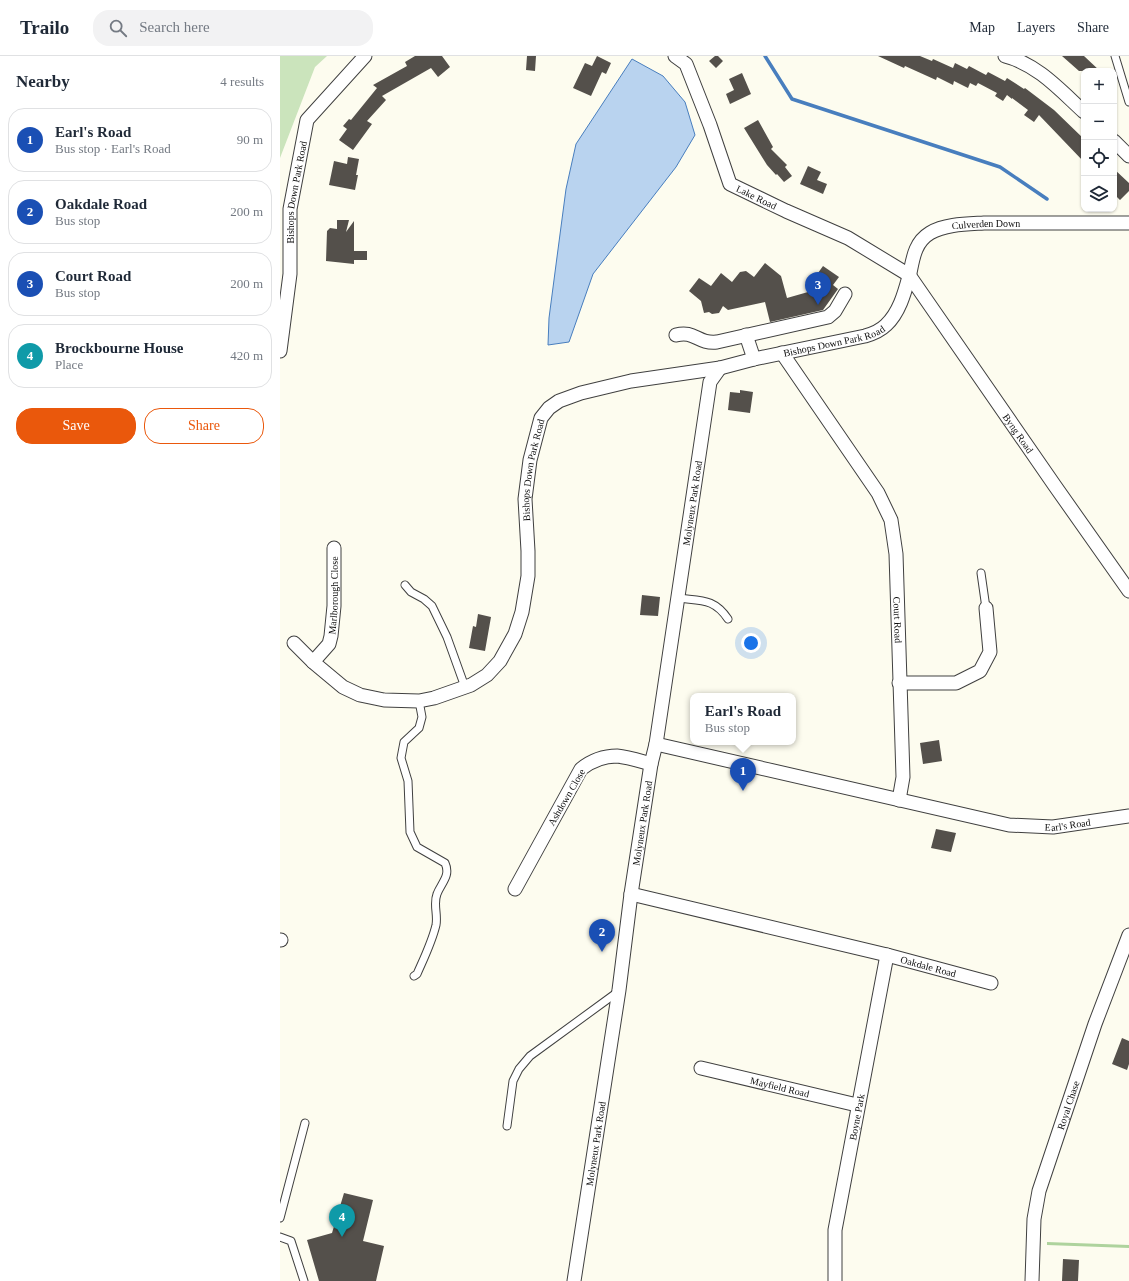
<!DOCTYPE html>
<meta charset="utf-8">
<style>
body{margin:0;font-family:Georgia,serif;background:#f2f2f3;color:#1f2937}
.controls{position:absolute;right:12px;top:12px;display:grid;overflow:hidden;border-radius:8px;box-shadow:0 1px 3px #0004}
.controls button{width:36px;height:36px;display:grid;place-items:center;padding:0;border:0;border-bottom:1px solid #e0e1e3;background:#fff;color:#1f2937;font:20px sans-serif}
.you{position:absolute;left:471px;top:587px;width:14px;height:14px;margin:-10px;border:3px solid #fff;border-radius:50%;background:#1a73e8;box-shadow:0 0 0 6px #1a73e833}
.badge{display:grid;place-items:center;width:26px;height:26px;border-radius:50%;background:#ea580c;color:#fff;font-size:13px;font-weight:700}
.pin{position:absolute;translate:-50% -33px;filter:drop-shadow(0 1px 2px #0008)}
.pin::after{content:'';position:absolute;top:21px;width:14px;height:12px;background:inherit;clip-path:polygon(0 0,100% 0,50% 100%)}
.popup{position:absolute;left:410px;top:637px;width:106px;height:52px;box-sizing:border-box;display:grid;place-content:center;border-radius:8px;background:#fff;filter:drop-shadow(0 1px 3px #0005);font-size:13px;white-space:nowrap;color:#747a83}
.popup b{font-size:15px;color:#1f2937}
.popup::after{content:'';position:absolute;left:50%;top:100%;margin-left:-8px;border:8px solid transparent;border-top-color:#fff}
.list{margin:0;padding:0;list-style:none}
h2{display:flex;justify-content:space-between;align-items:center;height:52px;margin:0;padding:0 16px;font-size:17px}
h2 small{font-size:13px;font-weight:400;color:#747a83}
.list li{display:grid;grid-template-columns:26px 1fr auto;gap:12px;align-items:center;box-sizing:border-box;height:64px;margin:0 8px 8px;padding:0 8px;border:1px solid #e0e1e3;border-radius:16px}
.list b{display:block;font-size:15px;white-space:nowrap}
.list p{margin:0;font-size:13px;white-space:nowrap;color:#747a83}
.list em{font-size:13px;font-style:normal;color:#747a83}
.actions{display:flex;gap:8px;padding:12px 16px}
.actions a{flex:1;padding:9px 0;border:1px solid #ea580c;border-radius:16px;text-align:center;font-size:14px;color:#ea580c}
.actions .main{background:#ea580c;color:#fff}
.icon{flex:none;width:22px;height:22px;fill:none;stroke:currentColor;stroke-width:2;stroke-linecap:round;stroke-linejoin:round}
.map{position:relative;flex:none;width:849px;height:1225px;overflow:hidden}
header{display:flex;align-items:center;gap:24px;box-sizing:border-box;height:56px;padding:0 20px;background:#fff;border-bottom:1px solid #e0e1e3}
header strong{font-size:19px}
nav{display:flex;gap:22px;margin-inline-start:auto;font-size:14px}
.search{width:280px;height:36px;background:#f2f2f3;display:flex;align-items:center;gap:10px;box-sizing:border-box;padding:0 14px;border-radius:16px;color:#747a83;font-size:15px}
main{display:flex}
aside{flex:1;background:#fff}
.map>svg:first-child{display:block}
</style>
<header>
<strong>Trailo</strong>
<div class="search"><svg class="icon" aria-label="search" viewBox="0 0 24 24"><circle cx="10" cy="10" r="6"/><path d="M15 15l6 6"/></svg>Search here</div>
<nav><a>Map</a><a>Layers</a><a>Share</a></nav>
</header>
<main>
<aside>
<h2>Nearby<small>4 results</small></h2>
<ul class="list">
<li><span class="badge" style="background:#1a4fb4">1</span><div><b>Earl's Road</b><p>Bus stop · Earl's Road</p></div><em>90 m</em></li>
<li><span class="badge" style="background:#1a4fb4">2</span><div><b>Oakdale Road</b><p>Bus stop</p></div><em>200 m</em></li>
<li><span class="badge" style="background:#1a4fb4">3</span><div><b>Court Road</b><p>Bus stop</p></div><em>200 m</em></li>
<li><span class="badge" style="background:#0f9aa8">4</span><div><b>Brockbourne House</b><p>Place</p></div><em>420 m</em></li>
</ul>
<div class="actions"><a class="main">Save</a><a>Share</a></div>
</aside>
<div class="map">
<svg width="849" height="1225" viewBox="0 0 849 1225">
<rect width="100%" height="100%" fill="#fdfcef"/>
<!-- green -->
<path fill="#cbe4bc" d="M0 0H47L35 11 0 102Z"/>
<!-- forest -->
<path fill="#aed39d" d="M767 1186 849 1189V1192L767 1189Z"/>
<!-- water -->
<path fill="#b9d3ef" stroke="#487ebe" d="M352 3 383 20 405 46 415 79 396 111 313 218 289 286 268 289 269 262 277 201 286 133 296 88Z"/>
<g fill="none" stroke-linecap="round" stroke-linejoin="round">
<!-- stream -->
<path stroke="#487ebe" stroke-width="3.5" d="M485 0 512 43 720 111 767 143"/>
</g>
<!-- building -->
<path fill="#54504b" d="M135 0H162L170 11 158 21 151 12 102 40 106 44 87 65 92 68 73 94 59 84 67 73 63 70 69 63 71 64 97 32 93 29 127 10 125 6Z
M247 0H256L255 15 246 14Z
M317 0 331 7 326 18 322 16 311 40 293 32 305 7 312 10Z
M435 0H438L443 5 436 12 429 5Z
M598 0H640L652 5 653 3 673 12 675 7 687 13 689 10 706 19 708 16 725 25 727 22 744 33 745 32 774 54 804 83V106L759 59 754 66 744 59 748 54 732 42V43L727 39 723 45 715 40 717 37 698 27 696 30 690 27 688 32 674 25 673 29 657 21 656 24 625 10 624 12Z
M782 0H804L820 15H799Z
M462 17 471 38 450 48 446 38 454 34 449 23Z
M478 64 493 91 491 93 507 109 505 111 512 120 504 126 497 118 496 119 487 109 464 72Z
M68 101 79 103 76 119H78L75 134 49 129 54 105 67 108Z
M528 110 541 116 537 124 547 128 543 138 520 128Z
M834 113 849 127V135L840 144 834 138Z
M57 164H69L66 176 74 165V195H87V204H74V208L46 205 47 175 50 172 57 173Z
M485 207 501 220 507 242 528 236 534 229 533 224 543 210 559 221 553 229 558 233 543 254 490 266 485 246 448 254 443 250 439 257 432 258 429 256 424 257 421 245 409 235 419 222 431 230 441 217 452 226 460 216 466 215 474 221Z
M460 334 473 336 470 357 448 354 450 336 460 337Z
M362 539 380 541 378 560 360 559Z
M198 558 211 561 205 595 189 592 193 570 196 571Z
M659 684 662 705 643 708 640 687Z
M656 773 676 777 671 796 651 792Z
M842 982 849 985V1008L847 1014 832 1008Z
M64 1137 93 1144 83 1185 104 1190 96 1225H39L27 1184 52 1177Z
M783 1203 799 1204 798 1225H782Z"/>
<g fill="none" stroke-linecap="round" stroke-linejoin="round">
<!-- lane casing -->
<g stroke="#404040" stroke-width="9">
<path id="lane" d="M835 0 849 46
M701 517 706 552
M125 529 131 536 144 543 152 550 167 581 185 631
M398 542C421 545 434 542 448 563
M134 920 137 918C144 902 152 886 156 869 158 858 153 848 157 838 161 827 171 820 165 807L137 791 130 776 128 725 121 702 124 686 139 672 142 661 139 645
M227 1070 233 1025 239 1013 250 1000 339 935
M0 1162 25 1067
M0 1181 11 1185 24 1225"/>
</g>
<!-- street casing -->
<g stroke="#404040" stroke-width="15">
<g id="street">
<path id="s1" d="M395 0 406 8 430 69 450 128 506 155 568 182 629 219 775 430 849 535"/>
<path d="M725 0C757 8 780 34 804 56"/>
<path d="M834 85 849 100"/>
<path d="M396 279C415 274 417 288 437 286L548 261 555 255 565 238"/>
<path d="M466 279 474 303"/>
<path id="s2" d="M0 295 10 218V153L27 64 85 0"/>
<path id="s3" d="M502 297 598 437 611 464 616 498 623 721 619 744"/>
<path id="s4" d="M14 587 33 606 63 631 80 639 104 644 139 645 154 642 191 629 207 619 220 605 235 578 242 556 248 520V495L245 443 250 404 261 362 269 352 279 345 301 337 351 325 440 312 474 303 585 280C592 278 600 275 606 269 620 256 625 235 630 217 633 202 635 186 650 177 665 168 687 168 704 167H849"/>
<path id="s5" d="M33 606 49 588 51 580 54 550V492"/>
<path d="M619 627H676L700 615 710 596 706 552"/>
<path id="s6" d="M376 688 729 769 773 771 849 760"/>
<path d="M235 833 301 713C311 705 324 700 337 700 348 701 360 705 371 708"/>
<path id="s7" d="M351 838 607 899 711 927"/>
<path d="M0 884H1"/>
<path id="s8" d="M421 1012 577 1049"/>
<path id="s9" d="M294 1225 339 934 351 838 371 708 376 688 430 326 440 312"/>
<path id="s10" d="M555 1225V1174L607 899"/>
<path id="s11" d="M752 1225 754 1163 759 1135 815 968 849 879"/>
</g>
</g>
<!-- lane -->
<use href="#lane" stroke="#fff" stroke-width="7"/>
<!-- street -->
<use href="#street" stroke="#fff" stroke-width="13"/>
</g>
<g text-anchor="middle" stroke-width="4" stroke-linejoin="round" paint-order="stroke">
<!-- street labels -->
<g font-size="10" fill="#0d0d0d" stroke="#fff">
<text dy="4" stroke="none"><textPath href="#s2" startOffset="160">Bishops Down Park Road</textPath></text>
<text dy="4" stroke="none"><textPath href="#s1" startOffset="171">Lake Road</textPath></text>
<text dy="4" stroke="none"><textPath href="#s4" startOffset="1011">Culverden Down</textPath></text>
<text dy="4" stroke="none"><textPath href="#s4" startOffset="794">Bishops Down Park Road</textPath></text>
<text dy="4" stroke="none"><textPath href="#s1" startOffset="535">Byng Road</textPath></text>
<text dy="4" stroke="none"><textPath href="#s4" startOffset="434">Bishops Down Park Road</textPath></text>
<text dy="4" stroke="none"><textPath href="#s9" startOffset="787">Molyneux Park Road</textPath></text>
<text dy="4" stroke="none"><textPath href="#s5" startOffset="73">Marlborough Close</textPath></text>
<text dy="4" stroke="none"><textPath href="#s3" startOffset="300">Court Road</textPath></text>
<text transform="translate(286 741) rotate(-60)" y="4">Ashdown Close</text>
<text dy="4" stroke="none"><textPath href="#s9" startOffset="463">Molyneux Park Road</textPath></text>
<text dy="4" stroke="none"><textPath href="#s6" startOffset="421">Earl's Road</textPath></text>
<text dy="4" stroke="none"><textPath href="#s7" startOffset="306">Oakdale Road</textPath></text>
<text dy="4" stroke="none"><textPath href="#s8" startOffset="81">Mayfield Road</textPath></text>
<text dy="4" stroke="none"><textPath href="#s11" startOffset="181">Royal Chase</textPath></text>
<text dy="4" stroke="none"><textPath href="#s10" startOffset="166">Boyne Park</textPath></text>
<text dy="4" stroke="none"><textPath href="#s9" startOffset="139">Molyneux Park Road</textPath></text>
</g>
</g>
</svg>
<div class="controls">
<button>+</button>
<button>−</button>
<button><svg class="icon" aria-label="locate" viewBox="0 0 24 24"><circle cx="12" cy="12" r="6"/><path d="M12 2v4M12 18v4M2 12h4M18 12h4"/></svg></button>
<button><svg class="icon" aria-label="layers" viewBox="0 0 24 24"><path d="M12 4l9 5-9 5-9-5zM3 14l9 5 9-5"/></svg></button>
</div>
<div class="you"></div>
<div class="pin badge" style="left:463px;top:735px;background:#1a4fb4">1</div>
<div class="popup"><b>Earl's Road</b>Bus stop</div>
<div class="pin badge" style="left:322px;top:896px;background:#1a4fb4">2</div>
<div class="pin badge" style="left:538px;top:249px;background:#1a4fb4">3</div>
<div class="pin badge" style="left:62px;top:1181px;background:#0f9aa8">4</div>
</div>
</main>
